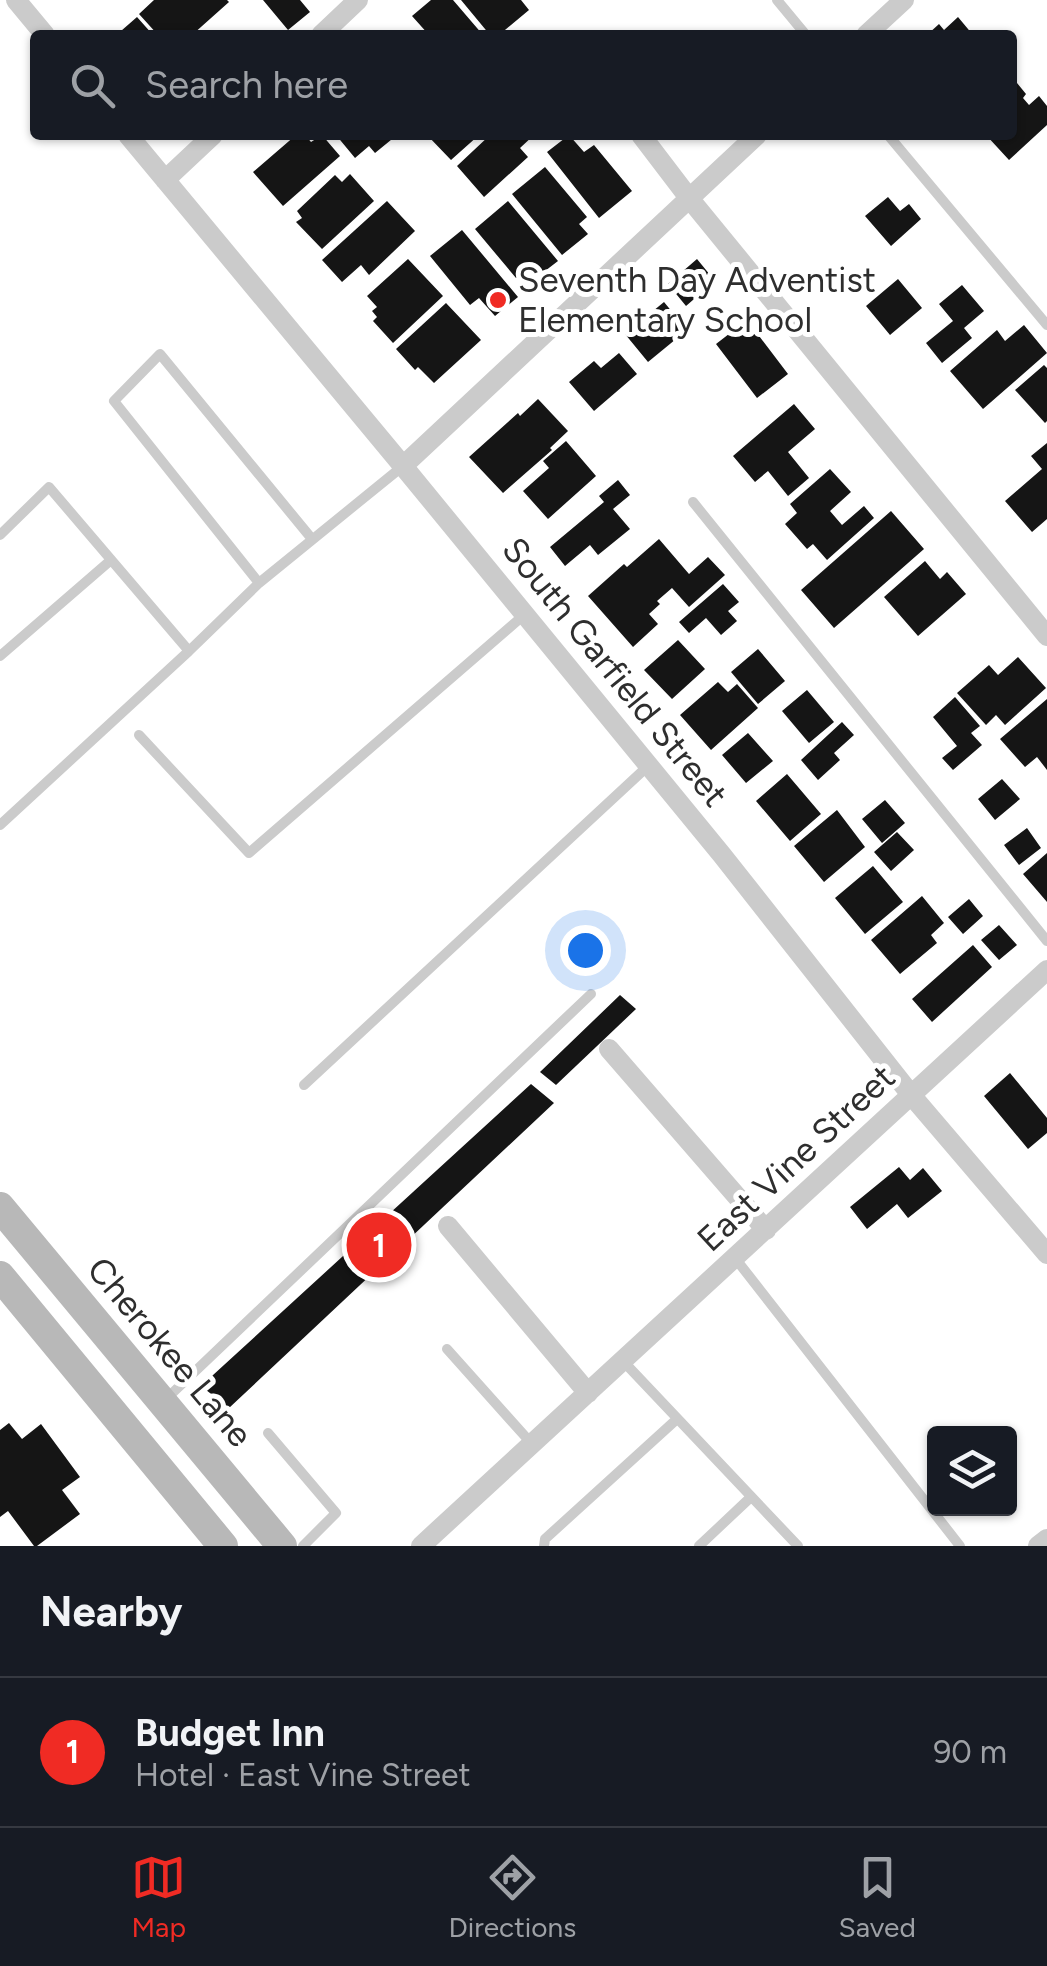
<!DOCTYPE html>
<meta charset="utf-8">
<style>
body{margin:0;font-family:Figtree,sans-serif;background:#242831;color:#f1f3f6}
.controls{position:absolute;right:30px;bottom:30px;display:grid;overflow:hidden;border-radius:10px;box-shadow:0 2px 8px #0004}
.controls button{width:90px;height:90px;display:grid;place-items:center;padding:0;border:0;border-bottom:2px solid #363941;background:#171b24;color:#f1f3f6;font:50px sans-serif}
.you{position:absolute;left:585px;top:950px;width:35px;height:35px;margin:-25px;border:8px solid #fff;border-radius:50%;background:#1a73e8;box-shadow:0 0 0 15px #1a73e833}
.badge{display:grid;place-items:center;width:65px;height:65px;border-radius:50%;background:#f02b24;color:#fff;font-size:32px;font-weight:700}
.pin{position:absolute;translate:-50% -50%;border:5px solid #fff;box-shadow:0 2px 10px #0006}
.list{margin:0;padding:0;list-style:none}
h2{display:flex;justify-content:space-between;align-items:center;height:130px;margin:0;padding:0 40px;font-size:42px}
h2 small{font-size:32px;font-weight:400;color:#9ea1a6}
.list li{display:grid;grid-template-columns:65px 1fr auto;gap:30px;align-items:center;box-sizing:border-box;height:150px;padding:0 40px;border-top:2px solid #363941}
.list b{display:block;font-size:38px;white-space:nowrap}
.list p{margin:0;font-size:32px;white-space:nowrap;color:#9ea1a6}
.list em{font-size:32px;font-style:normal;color:#9ea1a6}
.icon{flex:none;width:55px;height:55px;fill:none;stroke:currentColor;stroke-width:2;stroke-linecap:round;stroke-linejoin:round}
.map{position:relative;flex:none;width:1047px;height:1546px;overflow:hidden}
.search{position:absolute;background:#171b24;box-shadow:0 2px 8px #0004;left:30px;right:30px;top:30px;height:110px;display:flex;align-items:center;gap:25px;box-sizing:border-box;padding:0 35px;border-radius:10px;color:#9ea1a6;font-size:38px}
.sheet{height:280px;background:#171b24}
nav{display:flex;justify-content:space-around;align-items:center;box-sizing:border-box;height:140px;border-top:2px solid #363941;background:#171b24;font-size:28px;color:#9ea1a6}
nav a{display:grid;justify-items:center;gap:5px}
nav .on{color:#f02b24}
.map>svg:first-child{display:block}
</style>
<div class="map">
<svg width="1047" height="1546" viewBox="0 0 1047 1546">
<rect width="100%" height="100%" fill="#fff"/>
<!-- building -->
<path fill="#151515" d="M154 0H227L229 2 192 35H185L181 30 175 35H158L139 14Z
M263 0H300L310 12 288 30Z
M431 0H453L483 35H429L412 16Z
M461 0H521L529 10 499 35H490Z
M137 17 153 35H124L121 31Z
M958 17 973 35H927L939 24 944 30Z
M1017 83 1026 94 1023 98 1029 105 1039 96 1047 106V125L1009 160 986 135H1012V88Z
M296 135H305L311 142 322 135 340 156 283 206 253 172Z
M336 135H397L375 153 369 146 355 158Z
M427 135H479L451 160Z
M490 135H534L520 148 528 157 484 197 457 166Z
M569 135 584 152 594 145 632 191 599 218 547 152Z
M545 167 587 217 579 224 588 234 562 255 512 194Z
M350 174 374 201 322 249 296 222 302 218 297 211 335 175 342 182Z
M888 197 900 211 909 204 921 219 891 246 865 216Z
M387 201 415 231 369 275 361 265 342 282 322 260Z
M508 201 558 261 532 281 524 272 516 278 475 229Z
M462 230 518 297 495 316 479 298 470 305 430 256Z
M408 259 443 296 393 343 373 321 377 317 372 311 377 307 367 296Z
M697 259 715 281 686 306 668 284Z
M898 279 922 308 890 335 866 306Z
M962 285 984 311 964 328 972 338 942 363 926 343 953 321 939 304Z
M664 302 687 330 648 362 625 334Z
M446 303 481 340 434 383 418 367 415 370 396 349Z
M747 320 788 374 757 398 716 344Z
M1024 325 1047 353 983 409 950 371 997 330 1005 341Z
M619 353 637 374 594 411 569 382 594 361 601 368Z
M1044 365 1047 368V421L1045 423 1015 390Z
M538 399 568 431 550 448 552 450 503 493 469 457 518 413 520 416Z
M794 404 815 429 788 452 809 478 788 496 768 471 755 482 733 456Z
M566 441 596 476 548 519 523 491 549 468 543 461Z
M1047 443V519L1032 532 1005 501 1042 469 1031 456Z
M830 469 851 492 830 511 842 525 864 506 874 518 827 560 813 544 807 549 785 524 797 513 790 504Z
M618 480 630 495 613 509 630 529 598 555 590 545 565 566 550 547 604 502 599 496Z
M891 511 924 549 834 628 801 590Z
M659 539 689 574 708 557 725 575 689 607 672 588 657 601 660 604 649 614 658 624 633 647 588 596 624 564 627 567Z
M925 561 940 579 947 572 966 594 918 636 884 597Z
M723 584 739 602 728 611 737 621 721 635 706 618 689 633 679 622Z
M678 640 705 669 672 699 644 670Z
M758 649 785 681 758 704 731 672Z
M1018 657 1046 688 1005 725 996 715 986 725 957 693 989 665 998 675Z
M718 682 728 692 737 684 758 708 711 750 680 715Z
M807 690 834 722 809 743 782 711Z
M955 697 980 726 971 733 982 745 953 770 942 758 957 746 933 717Z
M1047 699V770L1037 757 1025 767 1000 739Z
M842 722 854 735 834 753 840 760 818 780 801 760Z
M748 733 773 761 746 783 722 755Z
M787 774 821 814 790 841 756 801Z
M1002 779 1020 799 995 820 978 799Z
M885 800 905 823 882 843 862 819Z
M837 810 865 847 824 882 794 846Z
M1027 828 1041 848 1019 865 1004 845Z
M897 832 914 850 891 871 874 852Z
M1047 853V902L1023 874Z
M873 866 903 902 865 934 835 898Z
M922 896 944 923 931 935 937 943 900 974 871 940Z
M969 899 983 916 963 934 948 917Z
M999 925 1017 945 999 960 981 940Z
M973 945 992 967 932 1022 912 999Z
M620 995 636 1009 556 1085 540 1072Z
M1010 1073 1047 1118V1133L1028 1149 984 1096Z
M531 1084 554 1103 229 1408 201 1386Z
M899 1167 910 1180 923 1168 942 1191 908 1218 897 1204 867 1229 850 1207Z
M9 1423 22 1439 41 1424 80 1477 62 1490 80 1514 37 1546H34L8 1511 0 1517V1430Z"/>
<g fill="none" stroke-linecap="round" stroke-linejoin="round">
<!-- service -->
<path stroke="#cbcbcb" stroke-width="10" d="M777 0 806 35
M888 135 1047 325
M693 502 1047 941
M0 535 49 487 189 651
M259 583 114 401 160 354 312 539
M0 656 111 560
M139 735 249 853 524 615
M0 825 189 651 259 583 403 466
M304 1085 648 766
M735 1258 960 1546
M447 1349 532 1444
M623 1361 798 1546
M165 1400 591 994
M268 1433 336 1513 303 1546
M544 1546 545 1539 677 1419
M699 1546 751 1497"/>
<!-- minor -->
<path stroke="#cbcbcb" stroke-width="20" d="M16 0 45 35
M321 35 358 0
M866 35 904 0
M128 135 403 466 722 855 912 1096 1047 1254
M641 135 689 198 1047 636
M165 180 213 135
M403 466 757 135
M609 1049 766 1230
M448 1226 588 1393
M421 1546 1047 970
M1038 1546 1047 1539"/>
<!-- secondary -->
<path stroke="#b8b8b8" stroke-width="30" d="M0 1207 282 1546
M0 1276 223 1546"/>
</g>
<!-- markers -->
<circle fill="#f02b24" stroke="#fff" stroke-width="4" cx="498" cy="300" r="10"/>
<g text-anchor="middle" stroke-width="10" stroke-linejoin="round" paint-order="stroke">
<!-- poi labels -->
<g font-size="35" fill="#2e2e2e" stroke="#fff" text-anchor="start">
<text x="518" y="292">Seventh Day Adventist<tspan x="518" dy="40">Elementary School</tspan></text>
</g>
<!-- street labels -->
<g font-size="35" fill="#2e2e2e" stroke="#fff">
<text transform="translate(615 672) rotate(51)" y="12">South Garfield Street</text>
<text transform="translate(796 1158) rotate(-43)" y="12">East Vine Street</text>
<text transform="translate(170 1352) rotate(50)" y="12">Cherokee Lane</text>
</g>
</g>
</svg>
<div class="controls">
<button><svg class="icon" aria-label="layers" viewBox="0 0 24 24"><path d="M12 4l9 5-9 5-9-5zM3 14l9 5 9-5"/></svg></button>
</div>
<div class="you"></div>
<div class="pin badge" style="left:379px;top:1245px">1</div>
<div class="search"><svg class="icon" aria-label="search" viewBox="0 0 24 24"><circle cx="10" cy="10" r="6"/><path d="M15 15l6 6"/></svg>Search here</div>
</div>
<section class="sheet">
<h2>Nearby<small></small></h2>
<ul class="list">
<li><span class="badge">1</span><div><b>Budget Inn</b><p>Hotel · East Vine Street</p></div><em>90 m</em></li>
</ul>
</section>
<nav>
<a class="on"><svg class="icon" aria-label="map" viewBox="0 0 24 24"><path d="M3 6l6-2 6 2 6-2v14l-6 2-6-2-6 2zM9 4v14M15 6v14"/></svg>Map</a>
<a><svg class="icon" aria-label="directions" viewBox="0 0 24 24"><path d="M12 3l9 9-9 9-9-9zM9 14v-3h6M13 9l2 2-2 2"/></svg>Directions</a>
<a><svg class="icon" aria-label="saved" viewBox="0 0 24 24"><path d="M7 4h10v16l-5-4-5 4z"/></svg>Saved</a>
</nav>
